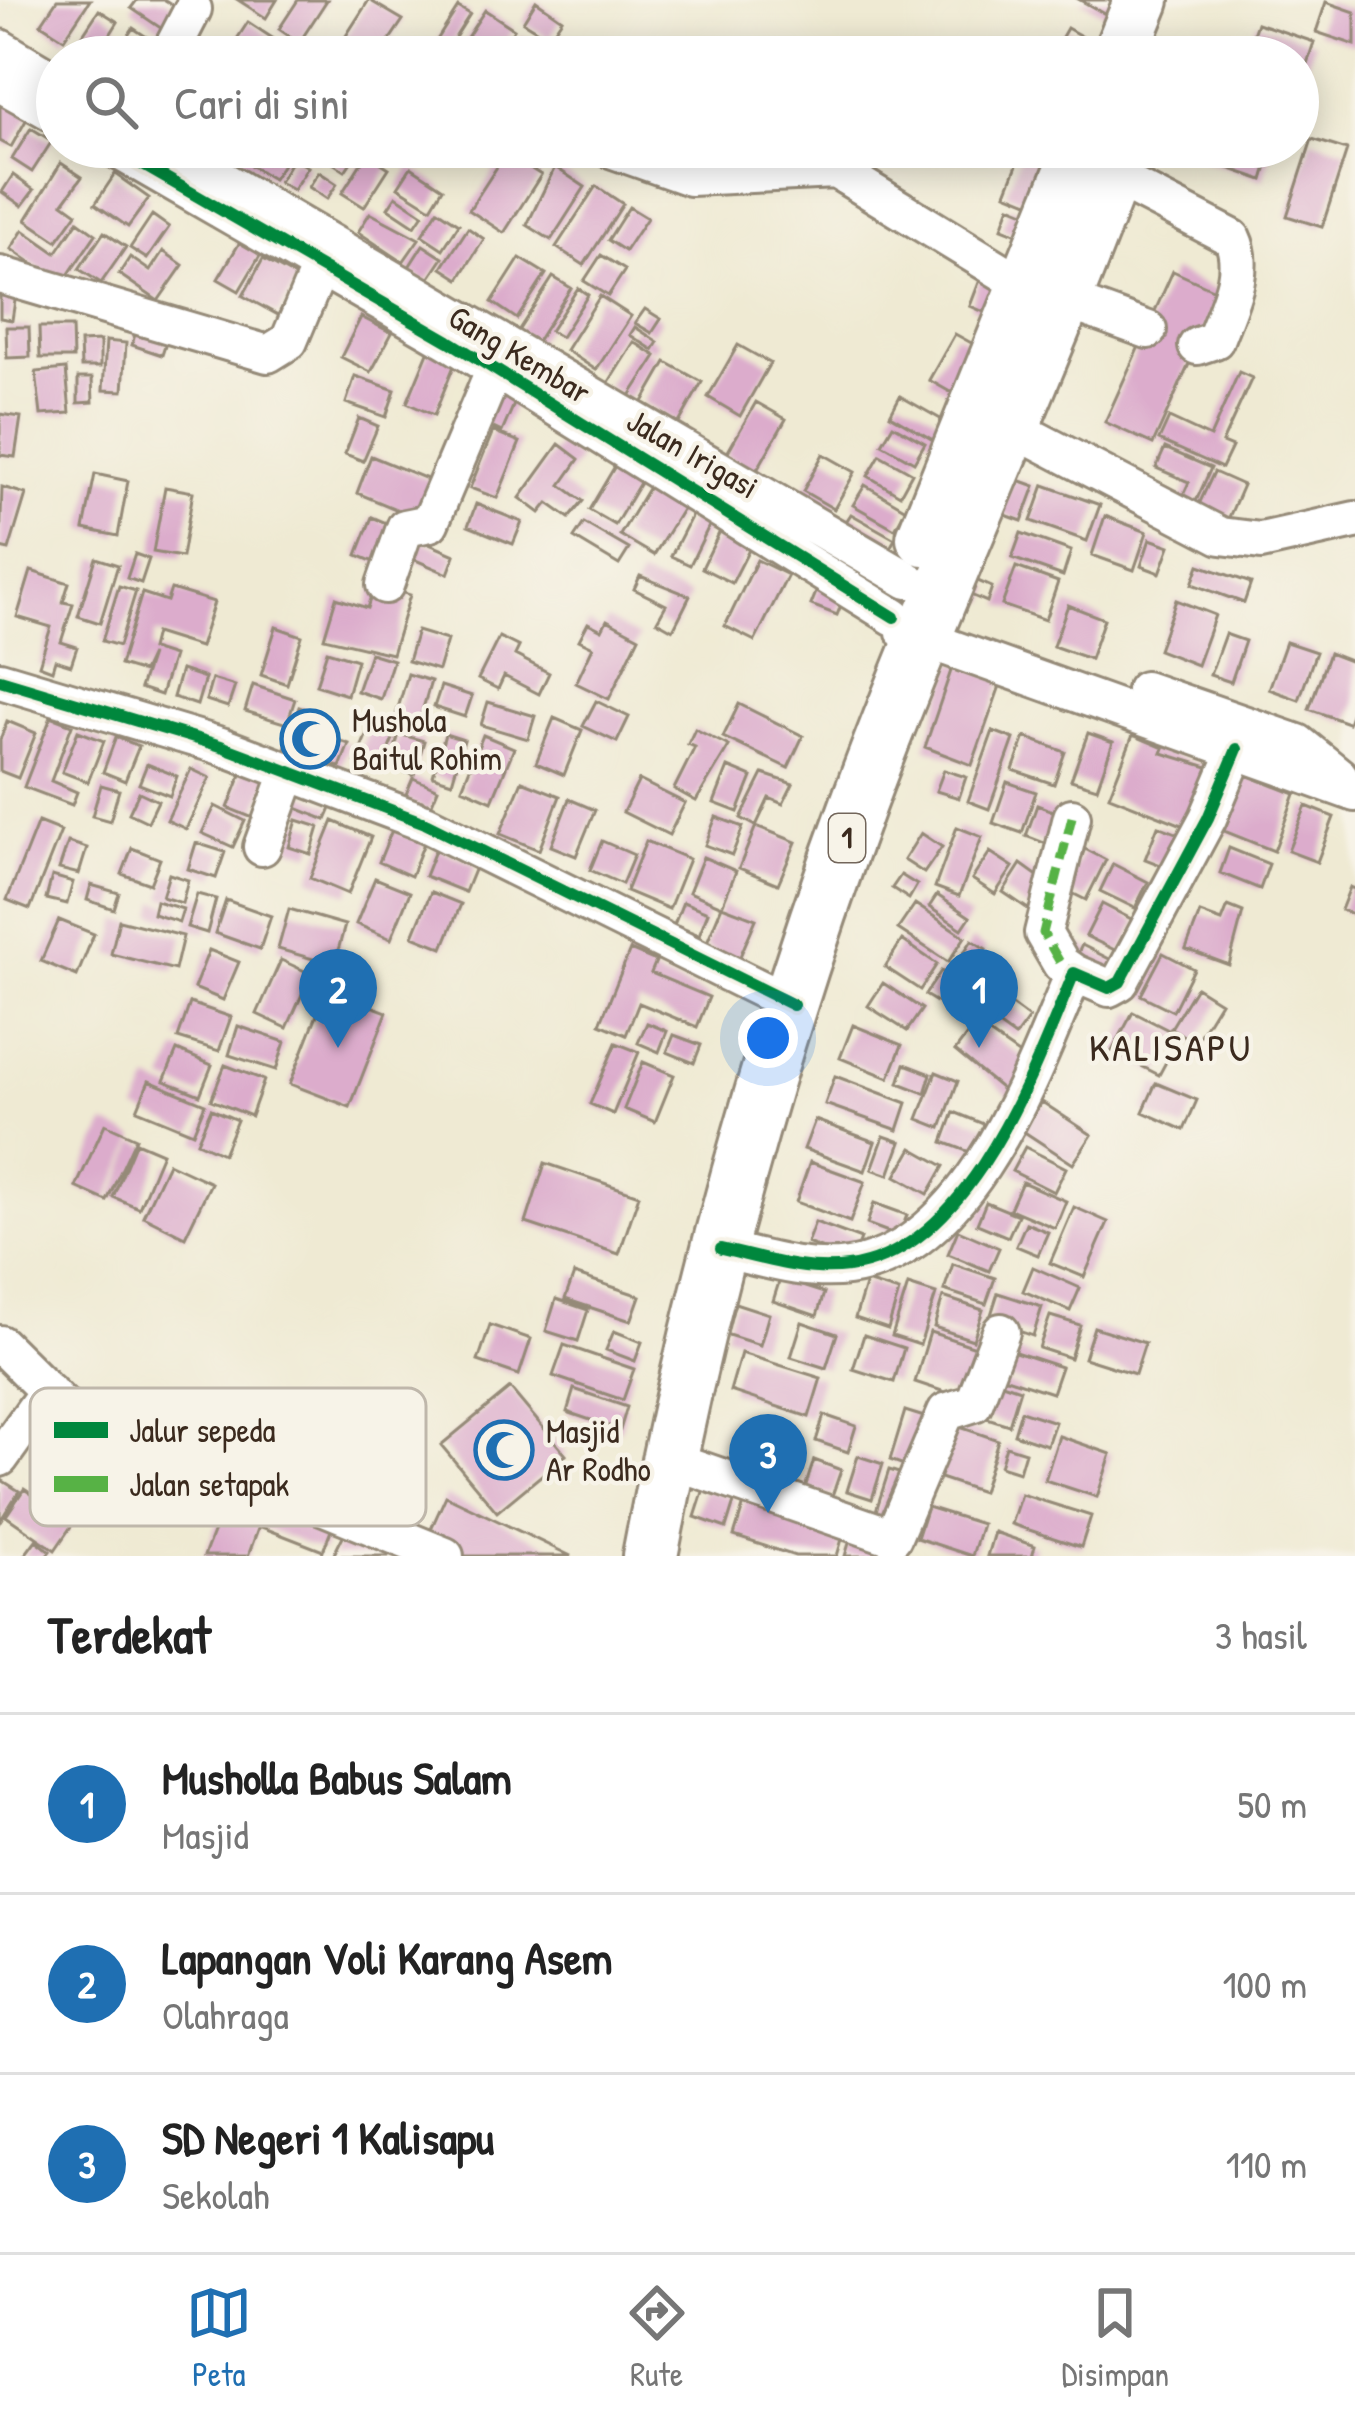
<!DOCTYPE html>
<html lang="id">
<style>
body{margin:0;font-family:"Patrick Hand",sans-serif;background:#f6f6f6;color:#222}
.you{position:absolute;left:768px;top:1038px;width:42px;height:42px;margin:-30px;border:9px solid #fff;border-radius:50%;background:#1a73e8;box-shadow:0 0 0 18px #1a73e833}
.badge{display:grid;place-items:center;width:78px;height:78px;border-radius:50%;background:#1f6fb2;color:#fff;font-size:39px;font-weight:700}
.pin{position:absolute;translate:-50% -99px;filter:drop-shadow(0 3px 6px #0008)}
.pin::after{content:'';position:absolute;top:63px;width:42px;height:36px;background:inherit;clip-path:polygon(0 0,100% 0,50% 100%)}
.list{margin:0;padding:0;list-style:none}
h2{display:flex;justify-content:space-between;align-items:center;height:156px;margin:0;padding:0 48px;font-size:51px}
h2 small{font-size:39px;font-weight:400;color:#767676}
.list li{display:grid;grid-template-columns:78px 1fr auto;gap:36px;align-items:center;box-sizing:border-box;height:180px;padding:0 48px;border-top:3px solid #e0e0e0}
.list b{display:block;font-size:45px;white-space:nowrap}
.list p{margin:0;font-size:39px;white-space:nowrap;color:#767676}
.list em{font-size:39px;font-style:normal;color:#767676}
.icon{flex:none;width:66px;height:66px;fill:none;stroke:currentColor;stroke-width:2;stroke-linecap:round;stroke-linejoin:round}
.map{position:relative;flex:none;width:1355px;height:1556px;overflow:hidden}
.search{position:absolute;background:#fff;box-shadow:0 6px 30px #0003;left:36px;right:36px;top:36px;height:132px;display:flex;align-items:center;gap:30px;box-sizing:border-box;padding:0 42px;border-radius:66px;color:#767676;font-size:45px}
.sheet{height:696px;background:#fff}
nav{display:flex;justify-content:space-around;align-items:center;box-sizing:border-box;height:168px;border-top:3px solid #e0e0e0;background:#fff;font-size:33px;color:#767676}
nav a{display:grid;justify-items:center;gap:6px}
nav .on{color:#1f6fb2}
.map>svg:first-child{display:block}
</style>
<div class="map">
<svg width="1355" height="1556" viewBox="0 0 1355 1556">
<rect width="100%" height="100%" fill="#f7f3e8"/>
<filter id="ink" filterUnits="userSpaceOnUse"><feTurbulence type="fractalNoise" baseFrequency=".00833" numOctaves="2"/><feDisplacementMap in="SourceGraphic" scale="24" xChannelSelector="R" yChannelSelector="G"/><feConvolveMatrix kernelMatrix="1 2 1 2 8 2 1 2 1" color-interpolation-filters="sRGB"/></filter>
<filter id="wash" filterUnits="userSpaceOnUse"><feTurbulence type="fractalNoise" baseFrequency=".004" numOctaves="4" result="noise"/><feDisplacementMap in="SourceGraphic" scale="48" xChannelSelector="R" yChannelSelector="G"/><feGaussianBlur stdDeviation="2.7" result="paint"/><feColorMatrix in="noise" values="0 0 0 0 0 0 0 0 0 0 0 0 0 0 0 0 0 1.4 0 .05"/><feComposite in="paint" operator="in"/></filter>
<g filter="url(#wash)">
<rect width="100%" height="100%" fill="#efead3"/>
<g id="blocks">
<!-- building -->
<path fill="#dcaccc" d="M57 0H90L64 39 41 24Z
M137 0H165L182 11 168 33 131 8Z
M238 0H277L266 18Z
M298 0H327L299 43 279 29Z
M369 0 403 20 378 57 344 39Z
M1080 0H1116L1107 15Z
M536 1 562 19 549 38 523 22Z
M1326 2 1355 12V45L1316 32Z
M458 7 470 14 449 47 437 40Z
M99 10 118 22 96 57H68Z
M485 10 514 29 496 57H454Z
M248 22 292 51 288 57H258L235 42Z
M1257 23 1314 42 1299 89 1298 57H1245Z
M133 28 165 49 160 57H114Z
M1067 28 1104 49 1099 57H1080L1058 44Z
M522 36 543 49 538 57H509Z
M7 93 33 108 11 147 0 141V106Z
M31 128 52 141 32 172 12 159Z
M1312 139 1347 150 1322 227 1287 216Z
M205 147H236L223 167 201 153Z
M248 147H263L278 157 284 148 291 152 273 179 240 159Z
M301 147H321L324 149 316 162 299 151Z
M339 147H361L345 171 330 161Z
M375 147H409L399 162Z
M514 147H554L542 165Z
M1024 147 1058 154 1038 206 1006 193Z
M1206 147H1273L1263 180 1202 159Z
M506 153 541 175 504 233 469 210Z
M367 154 389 168 364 207 342 193Z
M293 158 308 167 293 190 279 182Z
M61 163 82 177 63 203 77 213 57 241 26 220Z
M411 167 443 188 431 208 398 187Z
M555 167 585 187 551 240 527 225Z
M319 172 337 184 327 199 309 187Z
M115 174 149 198 128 227 95 204Z
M13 175 34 190 22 206 2 192Z
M596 186 623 204 584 265 556 247Z
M396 196 423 214 415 226 388 208Z
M1010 206 1037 217 1028 238 1002 228Z
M629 207 647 218 625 251 608 240Z
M438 210 459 224 443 249 422 235Z
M370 213 419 239 403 262 358 232Z
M152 215 169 227 147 259 130 248Z
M78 221 96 234 62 284 11 249 23 230 56 253Z
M468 228 484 239 459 279 442 268Z
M104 232 126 247 101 283 79 269Z
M246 232 267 244 239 291 218 279Z
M423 245 443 258 427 282 407 270Z
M163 251 183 265 158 301 119 274 130 257 150 271Z
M601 255 625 270 608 296 584 281Z
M520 258 546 274 517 319 492 302Z
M263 259 298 278 278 315 243 296Z
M1173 271 1221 293 1153 444 1105 422Z
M983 272 1006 281 993 316 970 306Z
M553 277 571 288 536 343 518 331Z
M578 288 588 295 561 337 550 331Z
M0 292 16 294 12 320 0 318Z
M600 296 631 316 596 370 566 350Z
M645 309 661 319 652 333 635 323Z
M361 317 392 333 371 372 341 357Z
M6 327H29L30 357 7 358Z
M39 327H72L73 358H40Z
M137 327 168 337 162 355 132 345Z
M635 327 658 342 653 350 630 335Z
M955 334 986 351 959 397 929 380Z
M100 341V367H81L80 342Z
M106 341 126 343 123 391 103 390Z
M634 342 656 356 628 399 607 385Z
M431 345 458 356 434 415 407 403Z
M738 345 770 363 740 416 708 397Z
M666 362 702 382 679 423 643 402Z
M66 369 70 413 41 415 36 372Z
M1239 372 1252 378 1222 443 1232 447 1222 468 1159 440 1169 418 1210 437Z
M355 376 395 390 386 417 346 403Z
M78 378H92L93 402 78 403Z
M495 384 518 395 502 432 479 421Z
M900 396 944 421 933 440 890 415Z
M756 402 786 419 756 472 726 455Z
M0 414 21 417 15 457 0 455Z
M359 418 378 426 363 461 345 454Z
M893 425 925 443 914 462 882 444Z
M493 431 520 442 497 498 470 488Z
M559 444 579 459 561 485 583 501 569 518 548 503 540 513 520 498Z
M1165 448 1211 468 1192 510 1179 504 1189 482 1156 468Z
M823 454 855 472 834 509 803 491Z
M880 455 912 473 900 495 868 476Z
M371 456 442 485 427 522 357 493Z
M618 461 644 476 615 525 589 510Z
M1214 472 1243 485 1223 531 1193 517Z
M95 474 128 481 118 536 84 529Z
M1013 478 1035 486 1022 521 1000 513Z
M865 485 906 509 895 529 853 505Z
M1044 485 1100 505 1087 541 1031 521Z
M2 487 26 494 9 550 0 548Z
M165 487 193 492 182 557 153 552Z
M649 487 683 508 654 555 620 535Z
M476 504 522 522 513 544 468 526Z
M851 514 895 539 887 553 842 528Z
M692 515 710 524 690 565 671 556Z
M1105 516 1147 532 1134 570 1092 555Z
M372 517 396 527 381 565 357 555Z
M584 523 629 549 619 565 574 538Z
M722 527 753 542 732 583 702 568Z
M1021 533 1071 551 1063 576 1012 558Z
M1150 539 1170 546 1160 573 1141 566Z
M420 540 455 555 448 574 413 559Z
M135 554 149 559 141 583 127 578Z
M96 558 118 565 100 623 78 616Z
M757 560 788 575 755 641 725 626Z
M1199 565 1251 583 1244 603 1192 584Z
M1016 567 1058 582 1045 620 1002 605Z
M31 571 69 583 63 602 73 604 61 642 77 647 71 665 55 660 52 670 39 665 51 627 17 617Z
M640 576 690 596 673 630 657 621 666 605 634 589Z
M973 579 992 587 987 602 968 594Z
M821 580 847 590 837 615 811 605Z
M375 584 410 595 392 654 324 638 336 598 367 608Z
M119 586 136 591 119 646 102 641Z
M171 589 214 602 200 647 155 633 151 649 173 656 161 695 140 688 151 655 143 672 120 665 142 593 167 601Z
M1176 600 1215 615 1197 665 1158 650Z
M1068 605 1104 619 1090 659 1053 646Z
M607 620 639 637 609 699 576 683 593 647 579 640 588 623 602 630Z
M276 627 302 636 287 684 261 675Z
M417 631 447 640 438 670 408 661Z
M1225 634 1245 641 1231 682 1210 675Z
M499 637 519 647 515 655 549 673 539 694 504 676 498 689 478 679Z
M1286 642 1316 652 1299 700 1269 689Z
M327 651 357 660 347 695 316 685Z
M370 653 393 660 381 699 357 691Z
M1329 653 1355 663V703L1348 723 1309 709Z
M954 662 1002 680 972 765 925 747Z
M181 670 205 678 197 705 173 697Z
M408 674 431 681 419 722 396 715Z
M212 679 235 686 228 707 206 700Z
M253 685 295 699 287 724 245 711Z
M441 686 472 696 465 717 434 707Z
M596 701 629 717 617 742 583 726Z
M488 702 535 716 528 739 481 725Z
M739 704 803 736 788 768 723 737Z
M299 707 323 715 317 733 349 744 340 767 283 754Z
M51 717 72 725 51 781 77 792 72 805 24 787Z
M554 718 582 730 564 775 536 763Z
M373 719 397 729 379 773 355 763Z
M7 721 36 733 18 778 0 771V740Z
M695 729 729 746 696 801 674 789 695 747 688 744Z
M78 731 104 741 88 782 62 772Z
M993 731 1014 739 989 809 968 801Z
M1088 733 1113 742 1097 788 1071 780Z
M399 734 424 741 414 775 389 768Z
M445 734 464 740 452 782 433 776Z
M483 735 514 748 492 801 462 788Z
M1133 735 1164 748 1162 753 1224 772 1200 832 1109 796Z
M116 737 139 746 125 781 103 772Z
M1025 737 1065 752 1054 784 1013 770Z
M246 762 272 772 253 818 228 808Z
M147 764 177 776 170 796 139 784Z
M728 767 752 777 738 812 714 803Z
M191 769 210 778 186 829 167 820Z
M944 770 966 777 959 798 936 791Z
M763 774 793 784 783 804 769 798 756 826 741 818Z
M1246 775 1295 794 1274 851 1224 831Z
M413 778 438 789 429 811 404 799Z
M639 780 685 803 669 835 623 812Z
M522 781 560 796 539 850 500 834Z
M1007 782 1036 792 1022 833 993 823Z
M101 785 119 790 110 821 92 816Z
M295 791 332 806 326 820 289 805Z
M139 792 158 801 148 822 129 813Z
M569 799 595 810 576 856 551 846Z
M1037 805 1063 815 1052 846 1026 836Z
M215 806 245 821 233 847 202 833Z
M1306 806 1334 817 1317 862 1288 851Z
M716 817 743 827 732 855 705 845Z
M297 820 319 827 311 854 289 847Z
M333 821 371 837 348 894 310 878Z
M38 822 61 831 30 909 7 900Z
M756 826 796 842 778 884 739 868Z
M1158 826 1184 836 1171 869 1145 859Z
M957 827 982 837 959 896 935 887Z
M392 830 424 843 411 876 379 862Z
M921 833 942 847 924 873 904 860Z
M602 841 634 855 622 884 590 870Z
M646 841 689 859 669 909 626 891Z
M68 842 87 848 79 874 59 869Z
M196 843 225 852 216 878 188 869Z
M132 848 160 859 150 884 122 874Z
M436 848 476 865 465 892 425 876Z
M1229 848 1269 864 1260 889 1220 873Z
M1085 849 1106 860 1086 900 1064 889Z
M990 852 1013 867 995 894 972 879Z
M703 857 736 871 722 906 689 892Z
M1021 864 1046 882 1028 909 1003 892Z
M1113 864 1148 882 1135 908 1100 891Z
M169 874 188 880 182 903 162 897Z
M901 875 917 885 909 899 892 888Z
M52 876 73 882 67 904 46 899Z
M375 878 410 892 391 939 356 924Z
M91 885 119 893 114 909 87 900Z
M1350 887 1355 889V915L1341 910Z
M431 892 461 904 443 948 413 936Z
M197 894 216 899 207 933 187 927Z
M937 895 970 917 962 929 929 907Z
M226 900 271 916 260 949 215 933Z
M156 901 183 909 179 922 153 914Z
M683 902 708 912 699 935 674 925Z
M915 904 965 937 948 962 898 929Z
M1102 904 1137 922 1121 953 1086 936Z
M722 906 756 919 738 961 705 947Z
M1228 906 1243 912 1229 965 1186 949 1200 913 1222 921Z
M289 909 345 925 334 965 278 949Z
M59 920 94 934 77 976 41 961Z
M119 920 183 936 175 970 111 954Z
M902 940 937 964 920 990 885 967Z
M972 940 986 949 970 974 956 965Z
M1082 945 1117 963 1106 985 1071 967Z
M209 950 239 962 223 1000 194 988Z
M630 950 656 961 651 973 709 997 697 1027 639 1003 626 1035 600 1024Z
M1163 953 1194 969 1173 1011 1141 995Z
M281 960 311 974 287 1028 257 1014Z
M941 971 958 983 943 1006 925 995Z
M883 983 922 1009 907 1031 868 1006Z
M1196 987 1220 1002 1195 1043 1171 1028Z
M327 989 387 1012 350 1107 290 1084Z
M991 990 1029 1018 1015 1037 976 1009Z
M190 1003 231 1017 219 1051 178 1038Z
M1133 1012 1180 1036 1159 1075 1112 1051Z
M647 1023 667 1031 659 1052 638 1043Z
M975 1024 1034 1065 1011 1097 955 1051Z
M853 1025 902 1045 889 1078 840 1058Z
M238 1026 285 1042 276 1070 229 1055Z
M674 1035 701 1045 694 1063 667 1052Z
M616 1043 639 1052 613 1114 590 1104Z
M177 1050 212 1065 200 1095 164 1081Z
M643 1062 674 1075 655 1122 624 1109Z
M905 1064 931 1074 925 1093 899 1083Z
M225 1065 264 1080 251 1116 211 1100Z
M936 1072 958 1081 941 1128 918 1119Z
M835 1076 907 1103 898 1130 825 1104Z
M149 1081 205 1104 193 1133 137 1110Z
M1156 1083 1197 1100 1184 1130 1143 1112Z
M1042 1102 1092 1135 1073 1164 1023 1131Z
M211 1109 237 1120 223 1154 197 1142Z
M954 1112 991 1127 980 1156 943 1142Z
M815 1120 875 1142 865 1171 804 1149Z
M105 1124 136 1138 107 1201 76 1187Z
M884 1136 901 1142 889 1175 872 1169Z
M136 1142 162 1153 139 1208 113 1197Z
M1025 1147 1066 1168 1054 1192 1012 1171Z
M912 1148 944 1166 928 1194 896 1176Z
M810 1162 865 1182 850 1222 796 1202Z
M168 1163 211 1183 185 1237 143 1216Z
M545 1163 639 1195 619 1254 526 1223Z
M1022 1182 1066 1201 1055 1228 1010 1209Z
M986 1202 1018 1215 1008 1237 977 1224Z
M874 1203 907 1215 899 1236 867 1224Z
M1074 1207 1108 1222 1084 1277 1050 1263Z
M815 1222 861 1239 853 1260 807 1243Z
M1026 1223 1048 1232 1038 1255 1016 1246Z
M958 1230 999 1248 989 1271 948 1254Z
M953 1264 995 1278 986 1304 944 1290Z
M1033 1267 1080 1288 1070 1311 1023 1291Z
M574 1274 640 1296 631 1321 565 1299Z
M780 1279 824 1293 817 1316 773 1301Z
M866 1282 899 1292 888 1329 855 1318Z
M908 1285 936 1294 920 1345 892 1336Z
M998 1293 1042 1307 1033 1336 989 1321Z
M943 1297 983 1310 973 1340 934 1327Z
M556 1299 588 1310 578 1341 546 1331Z
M735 1303 769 1314 760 1345 725 1334Z
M1050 1316 1080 1325 1070 1358 1039 1348Z
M802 1322 837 1334 826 1368 791 1357Z
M490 1325 531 1339 519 1375 478 1361Z
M1094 1327 1145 1343 1135 1374 1084 1358Z
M614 1331 642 1342 635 1361 606 1350Z
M930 1332 985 1350 969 1400 915 1382Z
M864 1335 904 1348 894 1382 853 1369Z
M564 1345 634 1369 623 1400 553 1376Z
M1012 1351 1061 1367 1052 1393 1003 1377Z
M741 1353 821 1378 809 1417 730 1391Z
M996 1381 1020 1389 1009 1425 984 1417Z
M510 1388 566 1455 497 1512 441 1445Z
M574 1389 627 1407 620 1430 567 1412Z
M905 1411 937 1421 921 1471 890 1460Z
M1021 1411 1055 1422 1047 1445 1014 1434Z
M824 1415 856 1426 848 1452 816 1441Z
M951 1424 998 1440 982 1492 934 1476Z
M745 1436 801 1454 791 1485 735 1467Z
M1059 1436 1111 1454 1097 1497 1045 1480Z
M1006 1446 1025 1452 1019 1472 1000 1466Z
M858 1456 883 1464 872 1499 847 1491Z
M814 1460 841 1470 832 1496 805 1488Z
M889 1470 912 1477 898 1524 874 1517Z
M235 1476 337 1515 323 1551 259 1526 248 1556H204Z
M0 1479 19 1491 0 1521Z
M24 1489 74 1522 55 1550 6 1516Z
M704 1489 735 1499 726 1528 695 1517Z
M1021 1494 1091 1516 1081 1547 1011 1524Z
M446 1496 571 1556H460L426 1540Z
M746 1497 845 1529 837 1556H795L734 1536Z
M927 1507 982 1524 972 1556 917 1538Z
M347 1528 391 1549 388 1556H333Z
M994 1532 1035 1546 1032 1556H987Z
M36 1540 50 1551 46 1556H24Z
M850 1540 881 1549 879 1556H845Z"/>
</g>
</g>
<g filter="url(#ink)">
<use href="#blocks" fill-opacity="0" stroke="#958a78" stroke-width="3"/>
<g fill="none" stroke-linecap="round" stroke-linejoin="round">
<!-- minor casing -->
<g stroke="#958a78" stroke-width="42">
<path id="minor" d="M0 48 57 82
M168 57 193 9
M0 83 57 115
M112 147 449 341 894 617
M166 147 908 580
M605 147 690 177 836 170 1024 285 1148 330
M1097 168 1232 238C1248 271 1226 309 1215 340L1197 346
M0 275 268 354 289 341 320 267
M1010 426 1221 536 1261 541 1355 520
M385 585 405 528 430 523 495 369
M905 632 1355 793
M0 680 221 746 425 823 793 1005
M1145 690 1298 743 1339 776
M1072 817 1043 933 1061 964 1074 973
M262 847 290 770
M721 1249C761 1258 806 1273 848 1267 971 1250 1033 1071 1074 973L1109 988 1120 982 1208 818 1237 749
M0 1344 81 1424 118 1447 229 1468 445 1556
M0 1458 48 1391
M669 1459 893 1537 946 1412 974 1403 1001 1332"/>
</g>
<!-- highway casing -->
<g stroke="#958a78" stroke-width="60">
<path id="highway" d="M1119 57 1142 0
M924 538 1082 147
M650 1556C697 1306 770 1042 858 804 940 583 1042 369 1123 147"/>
</g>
<!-- minor -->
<use href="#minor" stroke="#fff" stroke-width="36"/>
<!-- highway -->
<use href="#highway" stroke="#fff" stroke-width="54"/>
<!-- quiet -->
<path stroke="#57b245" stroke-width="9" stroke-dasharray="18 9" stroke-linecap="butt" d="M1072 817 1043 933 1061 964 1074 973"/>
<!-- cycleway casing -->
<g stroke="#f7f3e8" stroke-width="20">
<path id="cycleway" d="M112 147 449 341 894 617
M0 680 221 746 425 823 793 1005
M721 1249C761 1258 806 1273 848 1267 971 1250 1033 1071 1074 973L1109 988 1120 982 1208 818 1237 749"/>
</g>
<!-- cycleway -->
<use href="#cycleway" stroke="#00873e" stroke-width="12"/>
</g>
</g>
<!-- icons -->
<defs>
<g id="mosque-ring" transform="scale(3)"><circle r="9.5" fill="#f7f3e8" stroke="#1f6fb2" stroke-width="1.5"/><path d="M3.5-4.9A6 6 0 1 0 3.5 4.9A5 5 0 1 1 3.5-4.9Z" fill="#1f6fb2"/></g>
</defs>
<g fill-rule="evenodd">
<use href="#mosque-ring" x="310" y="739"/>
<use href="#mosque-ring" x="504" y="1450"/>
</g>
<g text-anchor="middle" stroke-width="9" stroke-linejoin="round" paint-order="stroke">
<!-- shield labels -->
<rect fill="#f7f3e8" stroke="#73665b" stroke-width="3" x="829" y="814" width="36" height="48" rx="9"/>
<g font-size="30" font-weight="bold" fill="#3b2a1e">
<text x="847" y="848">1</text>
</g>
<!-- street labels -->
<g font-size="33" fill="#3b2a1e" stroke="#f7f3e8">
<text transform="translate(520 354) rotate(31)" y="12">Gang Kembar</text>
<text transform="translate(693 453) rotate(30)" y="12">Jalan Irigasi</text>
</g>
<!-- poi labels -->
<g font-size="33" fill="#3b2a1e" stroke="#f7f3e8" text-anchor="start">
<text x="352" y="732">Mushola<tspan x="352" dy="38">Baitul Rohim</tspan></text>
<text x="546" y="1443">Masjid<tspan x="546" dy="38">Ar Rodho</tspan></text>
</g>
<!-- quarter labels -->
<g font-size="39" letter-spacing="3" fill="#3b2a1e" stroke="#f7f3e8">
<text x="1171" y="1061">KALISAPU</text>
</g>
</g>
<!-- legend -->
<rect x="30" y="1388" width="396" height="138" rx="18" fill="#f7f3e8" stroke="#bfb7ab" stroke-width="3"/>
<rect x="54" y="1422" width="54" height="16" fill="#00873e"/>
<rect x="54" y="1476" width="54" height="16" fill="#57b245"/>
<g font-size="33" fill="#3b2a1e">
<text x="129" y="1442">Jalur sepeda</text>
<text x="129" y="1496">Jalan setapak</text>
</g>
</svg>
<div class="you"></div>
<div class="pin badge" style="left:979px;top:1048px">1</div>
<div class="pin badge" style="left:338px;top:1048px">2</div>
<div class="pin badge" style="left:768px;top:1513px">3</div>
<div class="search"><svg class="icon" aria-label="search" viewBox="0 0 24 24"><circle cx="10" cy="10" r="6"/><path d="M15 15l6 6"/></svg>Cari di sini</div>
</div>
<section class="sheet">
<h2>Terdekat<small>3 hasil</small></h2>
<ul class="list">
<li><span class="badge">1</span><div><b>Musholla Babus Salam</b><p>Masjid</p></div><em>50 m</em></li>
<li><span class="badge">2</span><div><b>Lapangan Voli Karang Asem</b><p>Olahraga</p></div><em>100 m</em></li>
<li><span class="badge">3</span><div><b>SD Negeri 1 Kalisapu</b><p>Sekolah</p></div><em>110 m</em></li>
</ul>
</section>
<nav>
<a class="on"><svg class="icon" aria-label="map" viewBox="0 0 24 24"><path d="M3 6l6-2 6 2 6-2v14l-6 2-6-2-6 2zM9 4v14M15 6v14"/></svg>Peta</a>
<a><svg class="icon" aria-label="directions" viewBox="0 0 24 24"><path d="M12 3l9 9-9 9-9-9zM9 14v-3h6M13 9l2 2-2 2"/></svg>Rute</a>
<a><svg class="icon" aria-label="saved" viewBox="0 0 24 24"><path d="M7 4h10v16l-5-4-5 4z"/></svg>Disimpan</a>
</nav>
